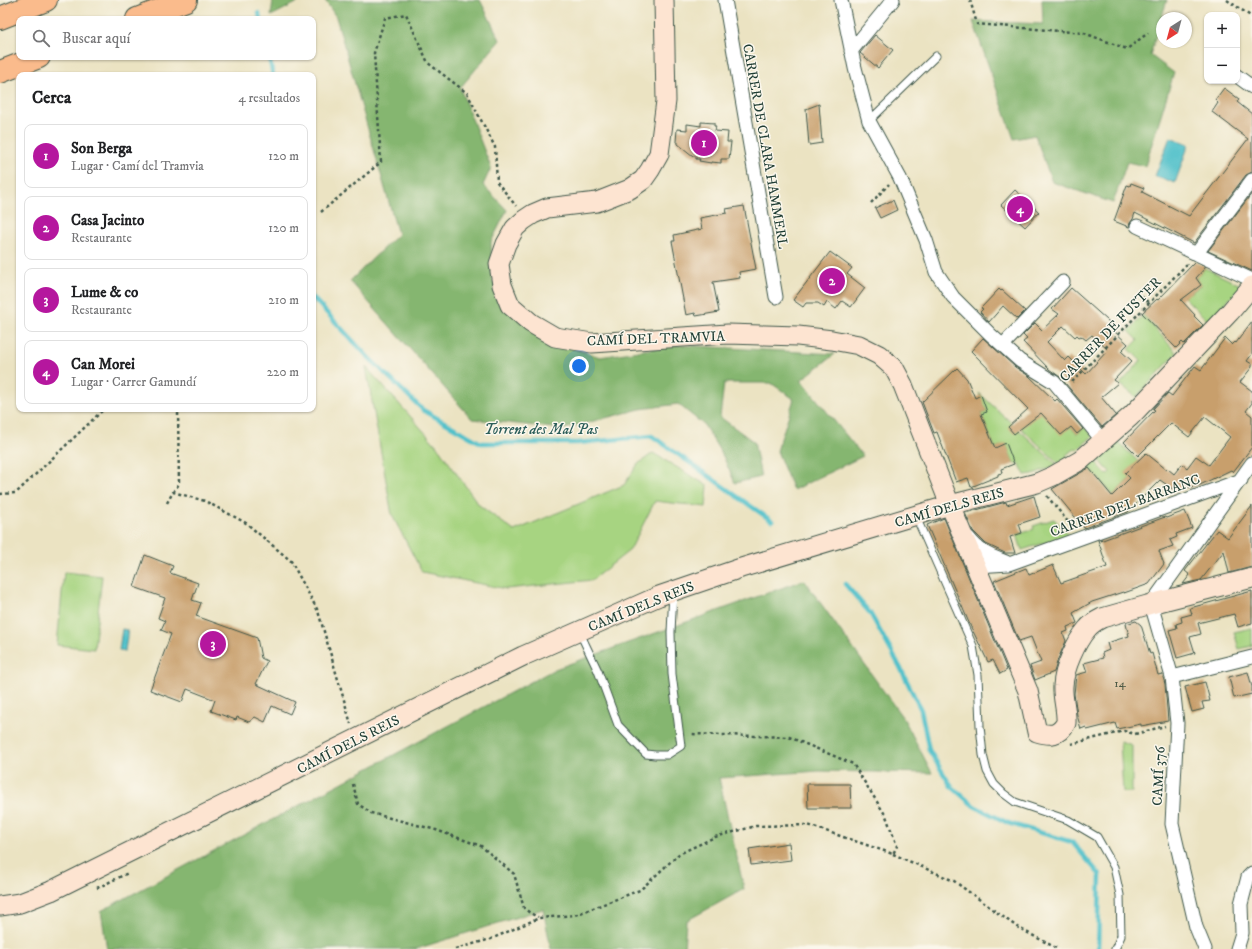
<!DOCTYPE html>
<html lang="es">
<meta charset="utf-8">
<style>
body{margin:0;font-family:"IM FELL DW Pica",serif;background:#f6f6f6;color:#202124}
.controls{position:absolute;right:12px;top:12px;display:grid;overflow:hidden;border-radius:8px;box-shadow:0 1px 3px #0004}
.controls button{width:36px;height:36px;display:grid;place-items:center;padding:0;border:0;border-bottom:1px solid #e0e0e0;background:#fff;color:#202124;font:20px sans-serif}
.compass{position:absolute;left:1156px;top:12px;width:36px;height:36px;border-radius:50%;background:#fff;box-shadow:0 1px 3px #0004;rotate:216deg}
.you{position:absolute;left:579px;top:366px;width:14px;height:14px;margin:-10px;border:3px solid #fff;border-radius:50%;background:#1a73e8;box-shadow:0 0 0 6px #1a73e833}
.badge{display:grid;place-items:center;width:26px;height:26px;border-radius:50%;background:#b5179e;color:#fff;font-size:13px;font-weight:700}
.pin{position:absolute;translate:-50% -50%;border:2px solid #fff;box-shadow:0 1px 4px #0006}
.list{margin:0;padding:0;list-style:none}
h2{display:flex;justify-content:space-between;align-items:center;height:52px;margin:0;padding:0 16px;font-size:17px}
h2 small{font-size:13px;font-weight:400;color:#757577}
.list li{display:grid;grid-template-columns:26px 1fr auto;gap:12px;align-items:center;box-sizing:border-box;height:64px;margin:0 8px 8px;padding:0 8px;border:1px solid #e0e0e0;border-radius:8px}
.list b{display:block;font-size:15px;white-space:nowrap}
.list p{margin:0;font-size:13px;white-space:nowrap;color:#757577}
.list em{font-size:13px;font-style:normal;color:#757577}
.icon{flex:none;width:22px;height:22px;fill:none;stroke:currentColor;stroke-width:2;stroke-linecap:round;stroke-linejoin:round}
.map{position:relative;flex:none;width:1252px;height:949px;overflow:hidden}
.search{position:absolute;background:#fff;box-shadow:0 1px 3px #0004;left:16px;top:16px;width:300px;height:44px;display:flex;align-items:center;gap:10px;box-sizing:border-box;padding:0 14px;border-radius:8px;color:#757577;font-size:15px}
.panel{position:absolute;background:#fff;box-shadow:0 1px 3px #0004;left:16px;top:72px;width:300px;height:340px;border-radius:8px}
.map>svg:first-child{display:block}
</style>
<div class="map">
<svg width="1252" height="949" viewBox="0 0 1252 949">
<rect width="100%" height="100%" fill="#fbf7ec"/>
<filter id="ink" filterUnits="userSpaceOnUse"><feTurbulence type="fractalNoise" baseFrequency=".025" numOctaves="2"/><feDisplacementMap in="SourceGraphic" scale="8" xChannelSelector="R" yChannelSelector="G"/><feConvolveMatrix kernelMatrix="1 2 1 2 8 2 1 2 1" color-interpolation-filters="sRGB"/></filter>
<filter id="wash" filterUnits="userSpaceOnUse"><feTurbulence type="fractalNoise" baseFrequency=".012" numOctaves="4" result="noise"/><feDisplacementMap in="SourceGraphic" scale="16" xChannelSelector="R" yChannelSelector="G"/><feGaussianBlur stdDeviation="0.9" result="paint"/><feColorMatrix in="noise" values="0 0 0 0 0 0 0 0 0 0 0 0 0 0 0 0 0 1.4 0 .05"/><feComposite in="paint" operator="in"/></filter>
<g filter="url(#wash)">
<rect width="100%" height="100%" fill="#ebe3c2"/>
<!-- green -->
<path fill="#a7d481" stroke="#63885a" d="M1205 268 1242 286 1208 321 1176 289 1192 292 1201 285 1196 278Z
M1143 315 1177 353 1136 397 1120 384 1141 361 1129 349 1138 340 1129 331Z
M366 367 437 446 479 505 514 531 624 485 638 464 653 453 708 486 706 507 655 501 630 550 592 580 506 589 422 572 392 515Z
M979 393 1057 465 1033 474 1025 475 1019 463 1014 464 1006 444 995 448 981 414 987 412Z
M1041 412 1071 427 1077 434 1085 427 1093 436 1077 450 1075 449 1066 455 1069 458 1059 464 1021 428Z
M1116 440 1145 468 1130 478 1113 495 1087 465 1093 459 1107 475 1110 472 1096 457Z
M1054 519 1069 535 1022 550 1017 535 1034 529 1033 526Z
M64 572 102 576 94 649 57 645Z
M1252 628V646L1239 649 1234 632Z
M1120 741 1132 745V792H1123Z"/>
<!-- forest -->
<path fill="#85b66f" stroke="#527a52" d="M273 0H302L271 16Z
M325 0H480L500 40 460 88 491 168 483 185 507 210 491 242 492 280 557 343 600 357 676 345 835 354 801 380 863 456 793 490 777 451 794 399 771 383H724L720 417 754 442 761 477 735 483 723 456 704 425 678 404 640 409 563 429 472 419 350 281 398 234 336 17Z
M1042 0H1167L1150 55 1174 73 1145 166 1127 162 1113 203 1052 182 1035 135 1014 139 973 21 1043 24Z
M804 580 905 721 932 773 819 771 719 778 744 889 686 921 684 949H551L543 909 416 949H107L101 911 555 669Z"/>
<!-- water -->
<path fill="#53c1ca" stroke="#397f7f" d="M1170 137 1189 144 1175 183 1155 176Z
M122 629 128 630 125 651 119 650Z"/>
<g fill="none" stroke-linecap="round" stroke-linejoin="round">
<!-- stream -->
<path stroke="#53c1ca" stroke-width="4.5" d="M259 13 260 19
M269 57 273 75
M313 298 368 357 423 410 481 443H578L652 436 772 521
M845 584 870 613 900 667 921 710 929 750 951 786 974 806 1008 823 1072 842 1100 875 1098 949"/>
</g>
<g id="blocks">
<!-- building -->
<path fill="#c89f6c" fill-rule="evenodd" d="M875 35 893 50 878 68 860 53Z
M1224 88 1239 99 1237 102 1252 114V172L1246 175 1194 243 1135 213 1133 219 1130 223 1129 227 1114 221 1127 185 1130 186 1131 183 1144 188 1142 192 1189 216 1248 139 1212 112 1218 103 1215 100Z
M819 104 822 143 809 145 806 109Z
M701 122 714 123V126H716L715 131 728 132 727 142H731L729 159H721V163L711 162V163L699 161 700 159H696V156H693L678 144V142H676L677 129 687 130V124L701 126Z
M1015 190 1039 212 1025 227 1001 205Z
M1252 193V271L1208 251Z
M893 200 897 210 880 218 875 208Z
M744 206 756 269 739 272 740 278 713 282 719 312 696 316 695 313 686 315 672 241H675L674 235 702 229 700 218 727 213 726 209Z
M830 252 852 268 847 274 865 288 851 307 842 301 836 309 827 302 824 307 818 303H806L803 307 793 300Z
M1195 262 1206 267 1196 278 1201 285 1181 300 1195 315 1194 316 1203 325 1184 344 1182 342 1176 348 1142 313 1157 299 1158 300Z
M1071 288 1116 328 1114 331 1128 344 1121 351 1132 361 1114 380 1118 383 1101 397 1116 415 1102 427 1060 377 1049 369 1023 342 1027 339 1023 335 1035 323 1042 330 1059 314 1052 309ZM1063 326 1075 337 1077 335 1079 337 1081 336 1086 340 1092 335 1108 350 1086 374 1069 357 1065 361 1047 342Z
M999 289 1001 291 1002 290 1025 311 1017 319 1003 306 989 322 980 312 983 309 981 308Z
M1252 321V354L1247 361 1252 364V367L1240 382 1252 391V403L1246 411 1252 416V447L1233 472 1231 470 1200 485 1186 488 1177 492 1160 480 1128 512 1084 528 1052 489 1089 468 1112 496 1130 478 1125 473 1146 453 1167 470 1168 469 1174 474 1182 464 1187 468 1196 456 1209 465 1230 437 1205 417 1189 437 1171 423 1138 456 1124 442 1155 410 1153 409 1168 393 1172 396 1195 366 1201 370 1225 338 1232 345 1235 342 1236 343Z
M983 338 1015 367 1029 376 1055 401 1057 399 1083 429 1077 434 1071 427 1061 435 1041 413 1014 434 1008 427 1028 409 971 351Z
M957 368 967 379 975 398 981 395 987 412 981 414 995 448 1006 443 1014 464 1001 469 1002 473 998 474V476L971 487 968 478 956 482 937 432 934 433 922 402Z
M1034 496 1040 517 1019 524 1022 533 1010 537 1015 553H1005L986 544 973 531 965 513 1006 502 1007 505Z
M1252 506V567L1229 573 1224 551 1201 580 1183 584 1190 575 1185 571 1217 530 1228 538Z
M1185 511 1192 528 1176 534 1177 537 1170 540 1173 546 1159 551 1164 564 1149 584 1124 593 1123 592 1092 602 1073 613 1077 623 1067 627 1068 631 1063 633 1066 641 1058 659 1054 672 1035 680 1030 666 1041 662 1031 637 1019 641 994 581 1026 568 1029 575 1053 565 1061 583 1107 567 1098 540 1102 539 1100 541 1165 517 1166 518Z
M944 518 1007 670 1000 674 993 660 988 662 970 625 927 525Z
M145 555 173 566 170 573 198 583 192 600 201 603 196 616 257 638 261 658 267 661 256 684 295 702 290 714 272 706 265 722 255 717 249 722 237 717 236 720 211 711 215 700 187 689 182 702 150 690 171 634 161 630 165 621 158 618 165 598 134 587Z
M1252 591V623L1238 627 1234 614 1198 623 1201 634 1190 637 1195 653 1177 658 1169 630 1177 628 1176 624 1182 622 1181 617 1192 614 1190 608Z
M1136 621 1141 625 1150 654 1152 653 1158 675 1162 674 1165 684 1168 721 1141 726V724L1117 729 1115 723 1087 730 1086 727 1081 729 1077 715 1074 694 1076 675 1087 672 1084 663 1103 658 1102 653 1109 650 1107 643 1129 636 1126 624Z
M1248 672 1252 687V694L1234 698 1229 677Z
M1205 682 1210 701 1202 702 1204 709 1192 712 1185 687Z
M807 784H850L851 808H808Z
M789 843 791 860 751 865 749 849Z"/>
</g>
</g>
<g filter="url(#ink)">
<use href="#blocks" fill-opacity="0" stroke="#3e5649" stroke-width="1"/>
<g fill="none" stroke-linecap="round" stroke-linejoin="round">
<!-- lane casing -->
<g stroke="#3e5649" stroke-width="9">
<path id="lane" d="M869 121 936 56
M916 517 973 646 978 675 980 726 983 755 987 771 994 784 1003 793 1015 802 1068 820 1097 837 1114 867 1120 895 1121 936 1115 949
M579 631 598 671 618 725 646 754 655 755H667L681 746 672 674 671 632 673 592"/>
</g>
<!-- street casing -->
<g stroke="#3e5649" stroke-width="15">
<path id="street" d="M725 0 776 297
M841 0 855 68 869 121 900 178 926 240 936 272 953 297 991 335 1020 361 1054 382 1103 441
M851 51 893 0
M1237 76 1252 87
M1137 226 1252 280
M1196 254 1252 180
M1003 345 1063 282
M968 537C981 553 988 555 1006 562
M976 566 1009 564 1241 480
M1172 677 1252 657
M1205 949 1196 927 1172 824 1177 723 1172 677 1151 604 1252 463
M1237 949 1242 933 1241 904 1248 877 1252 873"/>
</g>
<!-- secondary casing -->
<g stroke="#3e5649" stroke-width="21">
<path id="secondary" d="M664 0 666 101 659 154 650 170 643 180 630 189 597 202 547 208 533 214 524 220 515 228 506 244 499 264 502 285 510 305 531 323 555 337 592 343 728 334 798 336 832 340 859 345 879 355 894 368 903 385 950 505 1028 691 1037 732C1051 736 1058 736 1066 723 1067 710 1062 698 1063 686 1064 668 1076 642 1087 629 1091 624 1096 621 1102 618L1151 604 1252 578
M0 906 20 903 51 891 523 656 659 596 741 568 950 505 1037 483 1053 476 1081 460 1131 416 1230 312 1252 286"/>
</g>
<!-- highway casing -->
<g stroke="#3e5649" stroke-width="24">
<path id="highway" d="M0 18 46 0
M137 19 186 0
M0 72 39 57"/>
</g>
<!-- path -->
<path stroke="#3e5649" stroke-width="2.5" stroke-dasharray="3 3" stroke-linecap="butt" d="M970 0 977 24 1084 33 1127 49 1148 33
M1227 0 1252 17
M871 203 889 184
M321 212 381 162 374 53 385 18 406 14 428 63 467 93 495 147 497 182 516 206
M1141 296 1149 303
M1072 382 1187 264
M173 492 179 484 178 409
M0 494 16 493 104 409
M1047 496 1073 528
M167 503 173 492 205 501 246 523 291 561 318 611 351 724
M1071 744 1124 731 1135 734 1165 726
M353 784 358 804 371 813 436 830 481 846 514 874 524 908 530 913 538 917
M893 854 954 881 1017 927 1058 949
M97 888 128 873
M455 949 491 939 539 918 575 915 640 890 679 854 715 837 756 826 808 825 893 854 897 846 886 816 853 764 789 737 690 734"/>
<!-- lane -->
<use href="#lane" stroke="#fff" stroke-width="7"/>
<!-- street -->
<use href="#street" stroke="#fff" stroke-width="13"/>
<!-- secondary -->
<use href="#secondary" stroke="#fde4d1" stroke-width="19"/>
<!-- highway -->
<use href="#highway" stroke="#fabb8c" stroke-width="22"/>
</g>
</g>
<g text-anchor="middle" stroke-width="3" stroke-linejoin="round" paint-order="stroke">
<!-- number labels -->
<g font-size="12" fill="#495642">
<text x="1120" y="687">14</text>
</g>
<!-- street labels -->
<g font-size="14" fill="#1f3d34" stroke="#fbf7ec">
<text transform="translate(766 146) rotate(80)" y="5">CARRER DE CLARA HAMMERL</text>
<text transform="translate(1110 329) rotate(-46)" y="5">CARRER DE FUSTER</text>
<text transform="translate(656 338) rotate(-2)" y="5">CAMÍ DEL TRAMVIA</text>
<text transform="translate(1125 505) rotate(-20)" y="5">CARRER DEL BARRANC</text>
<text transform="translate(949 507) rotate(-16)" y="5">CAMÍ DELS REIS</text>
<text transform="translate(641 606) rotate(-22)" y="5">CAMÍ DELS REIS</text>
<text transform="translate(348 744) rotate(-27)" y="5">CAMÍ DELS REIS</text>
<text transform="translate(1158 776) rotate(-87)" y="5">CAMÍ 376</text>
</g>
<!-- water labels -->
<g font-size="15" font-style="italic" fill="#2c5e5a" stroke="#fbf7ec">
<text x="541" y="434">Torrent des Mal Pas</text>
</g>
</g>
</svg>
<div class="controls">
<button>+</button>
<button>−</button>
</div>
<svg class="compass" viewBox="-18 -18 36 36"><path d="M0-13l5 13h-10z" fill="#e53935"/><path d="M0 13l5-13h-10z" fill="#757577"/></svg>
<div class="you"></div>
<div class="pin badge" style="left:704px;top:143px">1</div>
<div class="pin badge" style="left:832px;top:281px">2</div>
<div class="pin badge" style="left:213px;top:644px">3</div>
<div class="pin badge" style="left:1020px;top:209px">4</div>
<div class="search"><svg class="icon" aria-label="search" viewBox="0 0 24 24"><circle cx="10" cy="10" r="6"/><path d="M15 15l6 6"/></svg>Buscar aquí</div>
<section class="panel">
<h2>Cerca<small>4 resultados</small></h2>
<ul class="list">
<li><span class="badge">1</span><div><b>Son Berga</b><p>Lugar · Camí del Tramvia</p></div><em>120 m</em></li>
<li><span class="badge">2</span><div><b>Casa Jacinto</b><p>Restaurante</p></div><em>120 m</em></li>
<li><span class="badge">3</span><div><b>Lume &amp; co</b><p>Restaurante</p></div><em>210 m</em></li>
<li><span class="badge">4</span><div><b>Can Morei</b><p>Lugar · Carrer Gamundí</p></div><em>220 m</em></li>
</ul>
</section>
</div>
